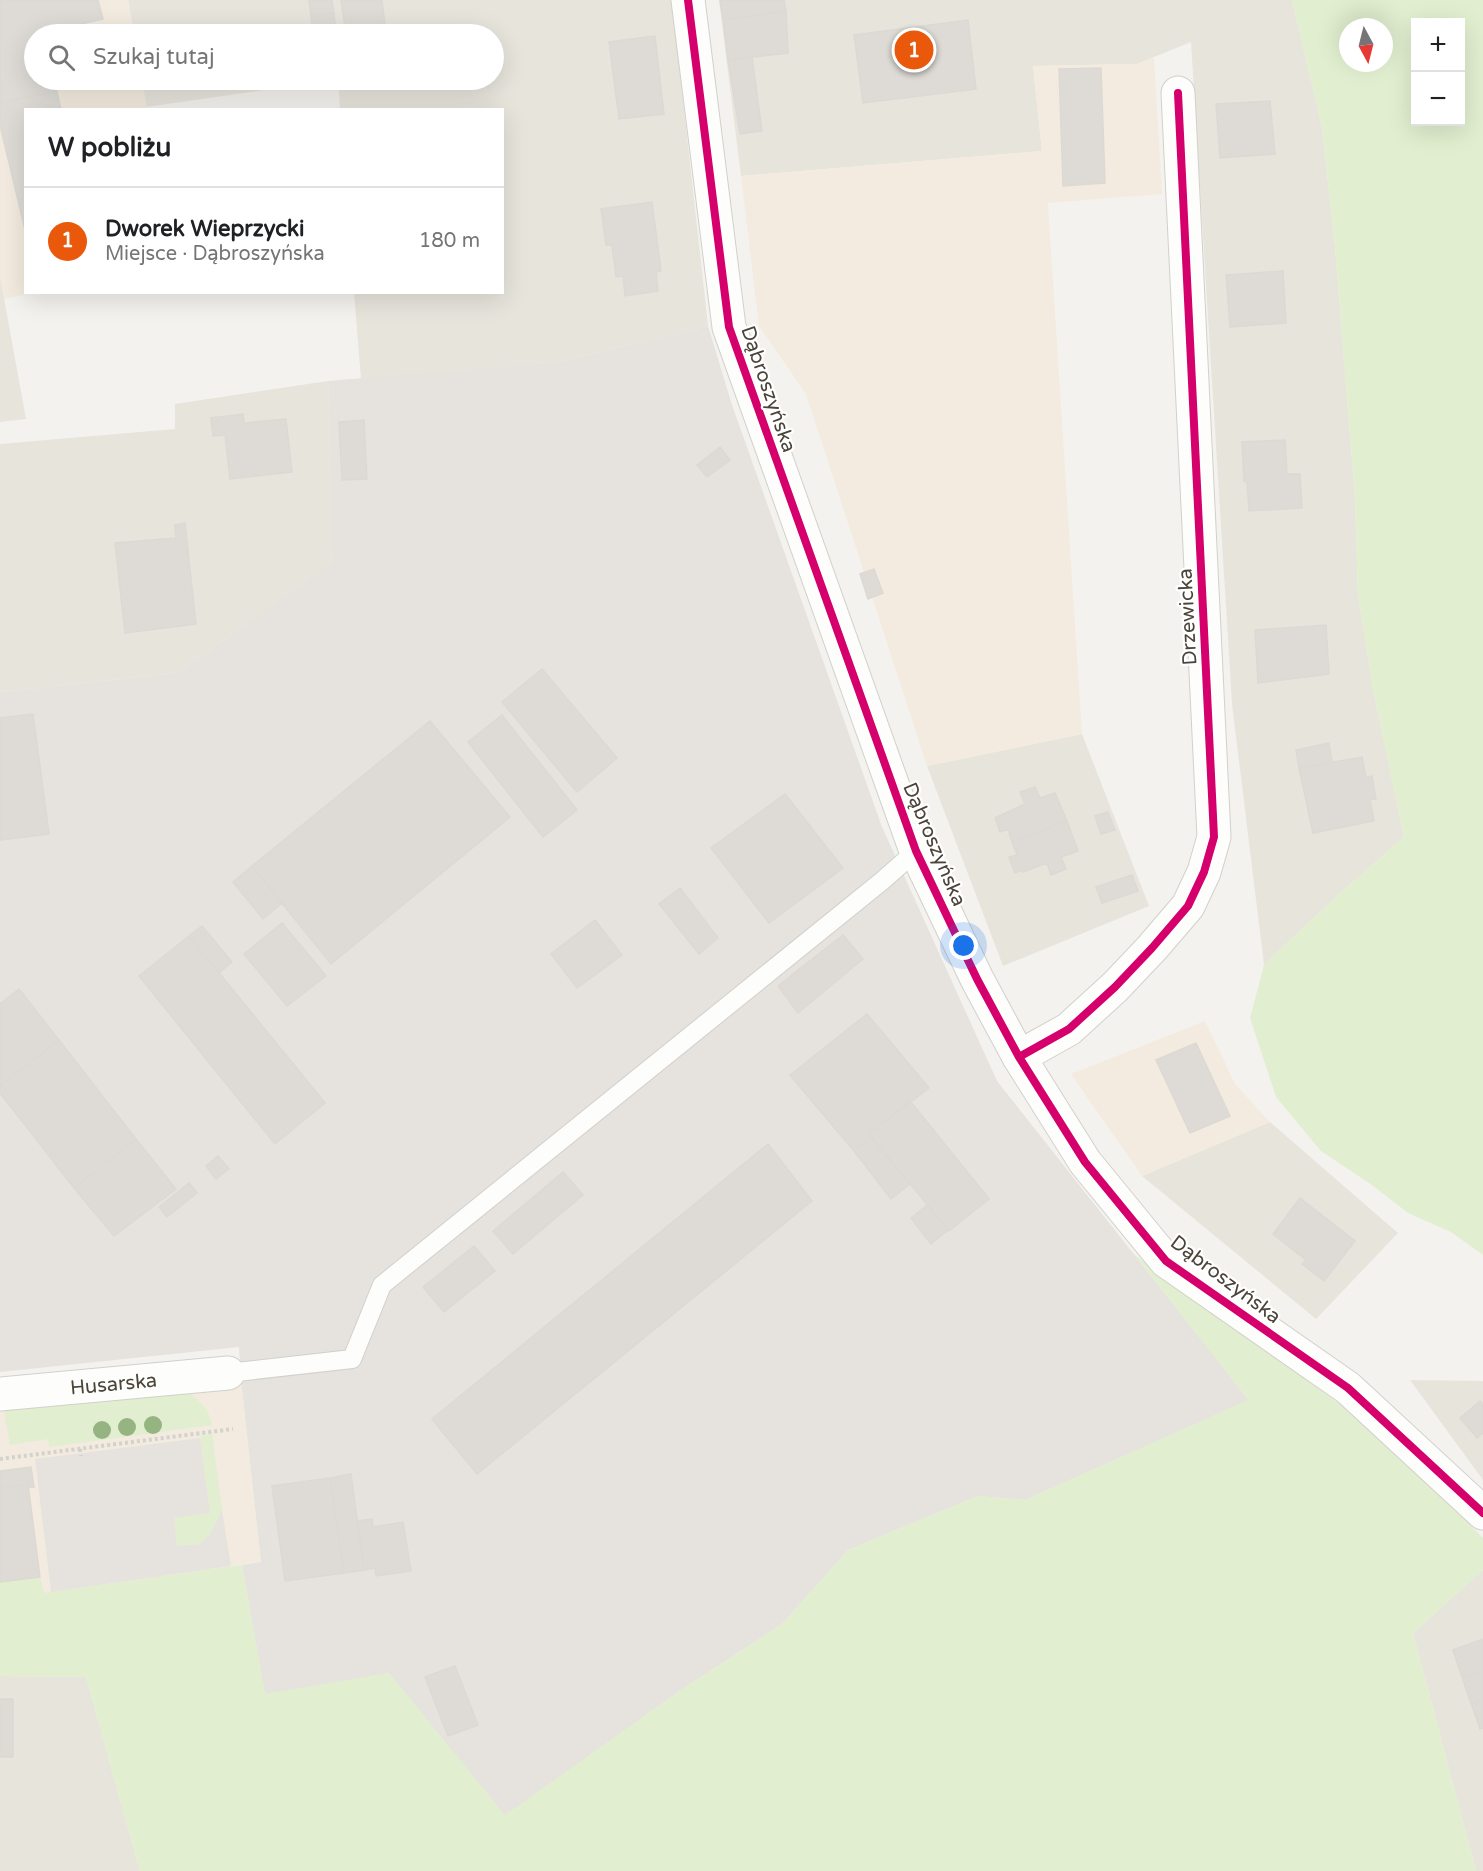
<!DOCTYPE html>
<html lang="pl">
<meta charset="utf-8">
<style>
body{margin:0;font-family:"Varela Round",sans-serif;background:#f2f2f2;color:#202124}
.controls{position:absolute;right:18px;top:18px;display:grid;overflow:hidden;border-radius:0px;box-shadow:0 6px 24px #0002}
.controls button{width:54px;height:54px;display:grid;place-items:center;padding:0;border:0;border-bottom:2px solid #e0e0e0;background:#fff;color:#202124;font:30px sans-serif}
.compass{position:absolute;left:1339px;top:18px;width:54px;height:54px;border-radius:50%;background:#fff;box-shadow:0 6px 24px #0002;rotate:173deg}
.you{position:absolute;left:964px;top:946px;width:21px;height:21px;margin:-15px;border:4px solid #fff;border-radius:50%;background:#1a73e8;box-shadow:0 0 0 9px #1a73e833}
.badge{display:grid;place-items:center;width:39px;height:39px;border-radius:50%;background:#ea580c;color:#fff;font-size:20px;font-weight:700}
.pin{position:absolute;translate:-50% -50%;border:3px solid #fff;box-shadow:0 2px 6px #0006}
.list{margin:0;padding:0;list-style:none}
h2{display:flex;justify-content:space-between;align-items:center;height:78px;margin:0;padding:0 24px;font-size:26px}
h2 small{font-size:20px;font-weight:400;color:#757577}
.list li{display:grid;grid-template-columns:39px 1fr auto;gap:18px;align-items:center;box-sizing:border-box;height:108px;padding:0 24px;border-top:2px solid #e0e0e0}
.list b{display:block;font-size:22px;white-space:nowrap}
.list p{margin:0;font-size:20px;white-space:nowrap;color:#757577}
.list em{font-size:20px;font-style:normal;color:#757577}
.icon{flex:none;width:33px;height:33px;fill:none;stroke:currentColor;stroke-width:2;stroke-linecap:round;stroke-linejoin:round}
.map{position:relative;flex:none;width:1483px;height:1871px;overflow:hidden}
.search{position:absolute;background:#fff;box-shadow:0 6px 24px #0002;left:24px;top:24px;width:480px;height:66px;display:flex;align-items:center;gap:15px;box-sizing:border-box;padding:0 21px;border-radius:33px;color:#757577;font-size:22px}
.panel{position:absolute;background:#fff;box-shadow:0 6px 24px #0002;left:24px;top:108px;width:480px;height:186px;border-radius:0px}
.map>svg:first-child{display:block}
</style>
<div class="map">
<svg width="1483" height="1871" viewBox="0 0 1483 1871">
<rect width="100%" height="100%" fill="#f4f2ee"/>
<!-- residential -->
<path fill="#e7e4dc" d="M128 0H672L708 326 559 362 361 379 354 293 502 292V110L340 109 338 80H494V34H134Z
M719 0H1292L1322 128 1335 246 1355 498 1358 594 1373 689 1404 837 1338 895 1264 965 1232 704 1191 42 1137 64 1033 66 1042 151 741 176Z
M142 80H335L146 107Z
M0 276 26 419 0 422Z
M328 381 335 562 178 673 0 692V444L175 429V404Z
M1082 734 1149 906 1003 966 927 766Z
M1270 1122 1398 1233 1316 1319 1142 1176Z
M1410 1380 1483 1381V1480Z
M1483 1570V1871H1476L1413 1633Z
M0 1676 86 1677 140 1871H0Z"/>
<!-- commercial -->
<path fill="#f3ebdf" d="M0 0H128L134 34H34V80H142L147 109 26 110V292L33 293 4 299 0 276Z
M1154 57 1162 194 1048 203 1082 734 927 766 806 394 759 326 741 176 1042 151 1033 66 1137 64Z
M1205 1021 1235 1084 1270 1122 1142 1176 1071 1074Z
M241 1380 261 1562 231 1566 57 1677 0 1676V1404Z"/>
<!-- industrial -->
<path fill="#e6e2de" d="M708 326 732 405 882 827 997 1081 1249 1400 1025 1500 978 1496 848 1550 782 1624 681 1690 505 1816 389 1673 265 1695 242 1565 261 1562 241 1380 239 1347 0 1372V692L178 673 334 562 328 381 559 362Z"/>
<!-- green -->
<path fill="#e1eecf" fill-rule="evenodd" d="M1292 0H1483V1255L1451 1232 1408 1213 1372 1185 1321 1151 1276 1097 1250 1018 1264 965 1338 895 1404 837 1373 689 1358 594 1355 498 1335 246 1322 128ZM1460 22V122H1416V22ZM1348 27H1384V63H1348Z
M1135 1255 1378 1432 1483 1538V1570L1413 1633 1476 1871H140L86 1677 0 1676V1582L40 1577 44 1593 242 1565 265 1694 389 1673 505 1815 681 1690 782 1624 848 1550 978 1496 1025 1500 1248 1400Z
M186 1391C200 1401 209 1408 212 1425L49 1447 48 1439 10 1445 3 1404Z
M212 1434 222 1510 210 1534 199 1544 177 1546 174 1518 210 1513 200 1436Z"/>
<!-- parking -->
<path fill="#e6e3df" d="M200 1438 210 1513 174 1518 177 1546 199 1544 210 1534 222 1510 231 1566 51 1592 35 1459Z"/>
<!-- building -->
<path fill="#dedbd6" stroke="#dcd9d4" stroke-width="1.5" d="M0 0H98L103 19 59 29 55 34H34V80H54L57 91 0 103Z
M309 0H332L334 13 311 16Z
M341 0H382L386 34H346Z
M720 0H784L786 11 723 20Z
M786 11 788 53 728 60 723 20Z
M334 13 336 34H313L311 16Z
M968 20 976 89 863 103 854 35Z
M655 36 664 114 619 119 609 42Z
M752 57 762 131 740 134 728 60Z
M1101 68 1105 183 1063 186 1059 69Z
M57 91 61 110H26V234L0 125V103Z
M1270 101 1275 154 1220 158 1216 104Z
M652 202 661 271 656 272 658 291 625 296 623 276 616 277 612 245H606L601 209Z
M1283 271 1286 323 1230 327 1226 275Z
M243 414 244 423 286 419 292 472 230 479 225 435 213 436 211 418Z
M364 420 367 479 342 480 339 422Z
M1285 440 1287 474H1300L1302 508 1249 511 1247 482 1244 481 1242 442Z
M720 447 730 460 707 477 697 465Z
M185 523 196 624 125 633 115 543 176 538 175 525Z
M874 569 883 593 868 599 860 574Z
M1326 625 1329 674 1258 683 1255 630Z
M542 669 617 758 577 792 502 702Z
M33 714 49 834 0 840V718Z
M502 715 577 810 543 837 468 742Z
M430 721 510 817 331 964 252 866Z
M1329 743 1332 763 1299 768 1296 750Z
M1362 757 1366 777 1372 776 1376 799 1370 800 1374 821 1313 833 1299 768Z
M1035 787 1040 798 1055 793 1067 821 1012 842 1008 829 1000 832 995 818 1025 804 1020 792Z
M785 794 843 868 769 923 711 848Z
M1108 812 1115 830 1101 834 1095 816Z
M1067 821 1078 851 1061 857 1066 869 1051 875 1047 863 1023 872 1022 870 1015 873 1009 857 1017 855 1012 842Z
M252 866 282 903 263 919 233 882Z
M1132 875 1138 891 1102 903 1096 887Z
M680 888 718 938 699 954 659 904Z
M595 920 622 955 577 988 551 954Z
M282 923 326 976 287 1006 244 954Z
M202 926 232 962 219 973 189 936Z
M843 935 863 959 798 1013 778 986Z
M189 936 325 1103 275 1144 139 976Z
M19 989 59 1040 0 1086V1004Z
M867 1014 929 1088 869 1134 871 1137 854 1151 790 1075Z
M59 1040 136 1139 74 1188 0 1093V1086Z
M1196 1043 1230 1116 1190 1133 1156 1060Z
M910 1101 989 1199 949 1231 869 1134Z
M871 1137 910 1184 891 1199 854 1151Z
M136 1139 176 1189 114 1236 74 1188Z
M768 1144 812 1201 477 1474 432 1419Z
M218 1156 229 1169 216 1179 206 1166Z
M563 1172 583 1195 513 1254 493 1231Z
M189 1183 197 1193 167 1217 159 1207Z
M1300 1198 1355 1241 1324 1281 1302 1264 1306 1260 1273 1234Z
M927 1205 948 1230 931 1244 911 1218Z
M474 1246 495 1271 444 1312 423 1287Z
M1480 1401 1483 1404V1433L1477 1438 1460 1418Z
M31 1467 34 1487H29L28 1484 0 1488V1471Z
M351 1474 364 1570 344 1573 330 1478Z
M330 1478 344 1573 285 1581 272 1486Z
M28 1484 40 1577 0 1582V1488Z
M372 1519 373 1527 403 1522 411 1571 376 1576 375 1568 364 1570 357 1521Z
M1483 1639V1670L1462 1677 1453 1650Z
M455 1666 478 1725 448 1736 425 1677Z
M1483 1670V1699L1471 1703 1462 1677Z
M0 1699H13V1757H0Z
M1483 1699V1728L1480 1729 1471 1703Z"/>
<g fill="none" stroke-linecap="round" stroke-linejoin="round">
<!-- service casing -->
<g stroke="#d2d0cb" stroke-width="20">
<path id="service" d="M228 1373 352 1359 382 1285 882 881 916 851"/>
</g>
<!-- minor casing -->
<g stroke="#d2d0cb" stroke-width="35">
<g id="minor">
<path d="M688 0 729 327 916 851 977 979 1019 1057 1085 1162 1166 1261 1348 1388 1483 1513"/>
<path d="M1019 1057 1069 1029 1115 987 1152 948 1188 906 1204 872 1214 837 1178 93"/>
<path id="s1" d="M0 1394 228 1373"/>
</g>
</g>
<!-- path -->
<path stroke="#d3d2cc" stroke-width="4" stroke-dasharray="3 3" stroke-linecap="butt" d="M80 1449 81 1456
M0 1459 233 1429"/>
<!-- service -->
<use href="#service" stroke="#fdfdfc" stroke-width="18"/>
<!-- minor -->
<use href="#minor" stroke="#fdfdfc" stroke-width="33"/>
<!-- cycleway casing -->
<g stroke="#fff" stroke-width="11">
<path id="cycleway" d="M688 0 729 327 916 851 977 979 1019 1057 1085 1162 1166 1261 1348 1388 1483 1513
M1019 1057 1069 1029 1115 987 1152 948 1188 906 1204 872 1214 837 1178 93"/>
</g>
<!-- cycleway -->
<use href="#cycleway" stroke="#d6006c" stroke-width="8"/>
</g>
<!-- trees -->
<g fill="#96b382">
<circle cx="153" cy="1425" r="9"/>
<circle cx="127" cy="1427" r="9"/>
<circle cx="102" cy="1430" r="9"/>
</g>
<g text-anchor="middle" stroke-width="4.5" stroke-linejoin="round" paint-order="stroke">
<!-- street labels -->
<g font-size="20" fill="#4b4439" stroke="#fff">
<text transform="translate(769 389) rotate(71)" y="7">Dąbroszyńska</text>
<text transform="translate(1187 617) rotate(-93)" y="7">Drzewicka</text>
<text transform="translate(935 844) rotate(67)" y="7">Dąbroszyńska</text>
<text transform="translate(1226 1279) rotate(37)" y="7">Dąbroszyńska</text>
<text dy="7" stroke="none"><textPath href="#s1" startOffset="114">Husarska</textPath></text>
</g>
</g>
</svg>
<div class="controls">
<button>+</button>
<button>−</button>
</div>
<svg class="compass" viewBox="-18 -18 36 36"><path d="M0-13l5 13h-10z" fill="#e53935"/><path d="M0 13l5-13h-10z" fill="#757577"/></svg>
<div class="you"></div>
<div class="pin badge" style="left:914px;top:50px">1</div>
<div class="search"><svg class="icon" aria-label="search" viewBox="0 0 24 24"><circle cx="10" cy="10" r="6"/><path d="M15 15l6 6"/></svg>Szukaj tutaj</div>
<section class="panel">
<h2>W pobliżu<small></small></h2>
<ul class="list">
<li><span class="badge">1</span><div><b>Dworek Wieprzycki</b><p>Miejsce · Dąbroszyńska</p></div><em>180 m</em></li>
</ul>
</section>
</div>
